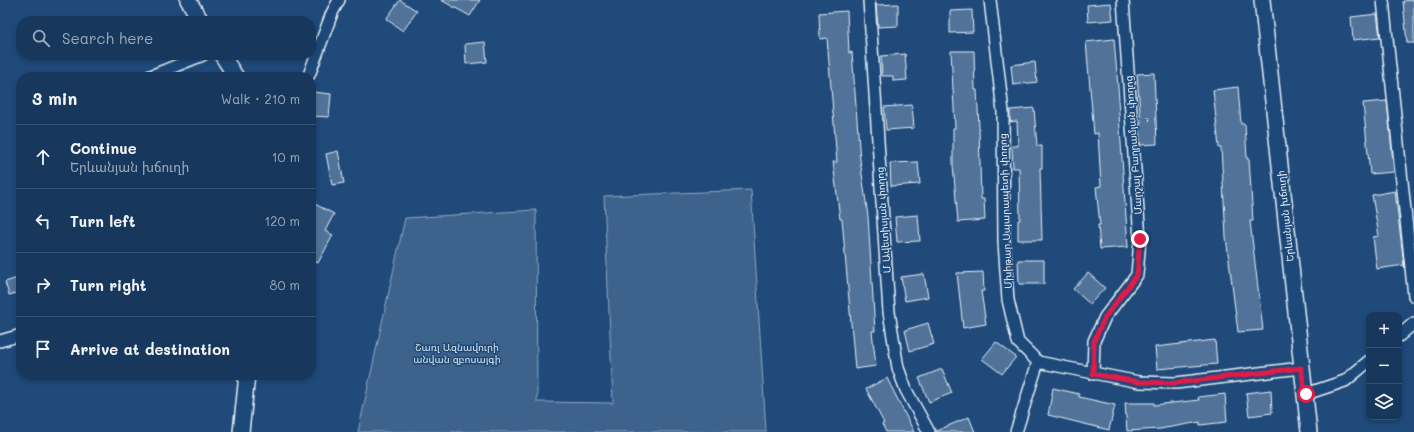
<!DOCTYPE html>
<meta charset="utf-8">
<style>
body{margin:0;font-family:Mali,"Noto Sans Armenian",sans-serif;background:#244365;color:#f1f3f6}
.controls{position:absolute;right:12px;bottom:12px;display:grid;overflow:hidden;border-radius:8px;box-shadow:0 2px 6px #0003}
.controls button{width:36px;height:36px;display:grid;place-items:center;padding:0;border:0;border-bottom:1px solid #365272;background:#17385c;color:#f1f3f6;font:20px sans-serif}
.stop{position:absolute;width:12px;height:12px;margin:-9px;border:3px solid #e11d48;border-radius:50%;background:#fff}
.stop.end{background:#e11d48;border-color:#fff;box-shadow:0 1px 4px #0008}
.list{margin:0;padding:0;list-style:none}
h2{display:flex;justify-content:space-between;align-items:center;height:52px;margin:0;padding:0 16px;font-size:17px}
h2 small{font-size:13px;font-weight:400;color:#9eacbb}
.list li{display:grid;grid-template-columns:26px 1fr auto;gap:12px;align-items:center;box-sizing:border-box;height:64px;padding:0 16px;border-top:1px solid #365272}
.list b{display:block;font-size:15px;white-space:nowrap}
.list p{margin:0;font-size:13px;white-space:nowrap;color:#9eacbb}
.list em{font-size:13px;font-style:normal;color:#9eacbb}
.icon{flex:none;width:22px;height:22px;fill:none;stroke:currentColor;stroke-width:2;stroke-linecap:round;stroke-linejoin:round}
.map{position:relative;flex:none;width:1414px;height:432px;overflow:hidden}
.search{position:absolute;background:#17385c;box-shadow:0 2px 6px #0003;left:16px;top:16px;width:300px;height:44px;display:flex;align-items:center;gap:10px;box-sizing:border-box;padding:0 14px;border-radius:16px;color:#9eacbb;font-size:15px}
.panel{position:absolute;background:#17385c;box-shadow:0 2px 6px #0003;left:16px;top:72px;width:300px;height:308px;border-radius:16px}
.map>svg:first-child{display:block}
</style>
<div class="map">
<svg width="1414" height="432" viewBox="0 0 1414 432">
<rect width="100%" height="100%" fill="#1f4a7a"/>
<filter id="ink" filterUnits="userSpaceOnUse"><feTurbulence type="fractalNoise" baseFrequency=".025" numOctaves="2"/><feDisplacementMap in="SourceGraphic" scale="8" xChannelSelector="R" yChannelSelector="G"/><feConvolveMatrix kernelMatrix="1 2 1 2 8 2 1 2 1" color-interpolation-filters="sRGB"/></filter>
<g filter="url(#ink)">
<!-- green -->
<path fill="#3c628c" stroke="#92aac2" d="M751 190 766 432H358L405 218 536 210 537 402 613 403 604 196Z"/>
<!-- building -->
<path fill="#517399" stroke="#e8f1f8" d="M400 0 417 11 403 31 386 19Z
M441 0H480L470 16Z
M1414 0V43H1407L1403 1Z
M1111 3 1113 20 1088 22 1087 5Z
M898 4V26L878 27 876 5Z
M972 10 973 32 950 33V11Z
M847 11 849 53 852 52 860 160 868 216 875 331H872L876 366 855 369 842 219H840L833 162H837L827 38 820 39 819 13Z
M1377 14 1380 37 1353 40 1351 17Z
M1114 39 1119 99H1118L1128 247 1100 249 1098 225H1100L1096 187 1101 186 1098 133 1094 134 1086 42Z
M485 42 487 62 466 64 465 44Z
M951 51H974L975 90H977L979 127 981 199H984L985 220 958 222 953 165V128H955Z
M905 54 907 80 893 81V76H882L881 56Z
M1035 62 1037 82 1013 85 1011 65Z
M1154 73 1157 144 1140 145 1139 124H1141L1137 74Z
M1238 87 1241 124H1245L1247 159H1249L1253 221H1250L1263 330 1238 332 1226 237 1221 148H1219L1213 90Z
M313 92 331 94 329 117 311 116Z
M1387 101 1394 172 1370 174 1363 103Z
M912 105 914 128 886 130 884 107Z
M1034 108 1037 146H1042V168H1040L1042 240H1018V220H1020L1019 168H1013L1012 146H1018L1017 121 1010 122V110Z
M338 151 344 183 332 185 326 154Z
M918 162 920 184 891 186 890 163Z
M1395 191 1404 265 1377 269 1373 237 1379 236 1372 195Z
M311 202 334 214 325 231 333 235 318 263 311 260Z
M918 215 920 241 897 242 895 217Z
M1018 260H1044V284H1019Z
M983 272 984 291H981L986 324 963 328 957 273Z
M1088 273 1105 288 1090 304 1073 289Z
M924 274 928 297 905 301 901 277Z
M21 277V292L9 295 5 282Z
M928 323 934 344 910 351 905 330Z
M1215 340 1217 364 1157 369 1155 347Z
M996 342 1016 357 1002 374 982 359Z
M942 369 952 393 929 402 919 378Z
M887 378 914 432H886L882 424 884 423 866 389Z
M1053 388 1079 394V397L1115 405 1109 430 1048 415Z
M1271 390 1272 413 1249 416 1246 393Z
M1225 394 1227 422 1200 425V422L1160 429 1127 431 1125 403H1154V405L1199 400 1198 397Z
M969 417 975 432H936V431Z"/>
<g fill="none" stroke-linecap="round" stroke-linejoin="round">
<!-- street casing -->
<g stroke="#e8f1f8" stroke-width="14">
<path id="street" d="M869 0 889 312 898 368 906 390 929 432
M990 0 1003 112 1004 242 1008 300 1018 342 1038 362 1139 382 1176 383 1301 368
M1383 0 1414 296
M309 75 332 13 339 0
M148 77 203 55
M1399 336 1414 323
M0 341 21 335
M1093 374 1094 341 1105 317 1137 275 1140 239 1123 0
M1306 394 1345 381 1369 361
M1016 432 1038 362"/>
</g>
<!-- secondary casing -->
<g stroke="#e8f1f8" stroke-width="18">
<path id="secondary" d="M188 0 201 21
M1262 0 1309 432
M222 55 236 77
M241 432 247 375"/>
</g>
<!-- street -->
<use href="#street" stroke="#1f4a7a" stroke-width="11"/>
<!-- secondary -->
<use href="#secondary" stroke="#1f4a7a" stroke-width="15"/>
</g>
</g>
<g fill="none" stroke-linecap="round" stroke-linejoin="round" filter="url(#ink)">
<!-- route -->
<path stroke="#e11d48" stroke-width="5" d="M1140 239 1137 275 1105 317 1094 341 1093 374 1139 382 1176 383 1301 368 1306 394"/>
</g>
<g text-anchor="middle" stroke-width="3" stroke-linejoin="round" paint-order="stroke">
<!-- number labels -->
<g font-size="8" fill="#c2d2e0">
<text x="1147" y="123">7</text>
</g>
<!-- street labels -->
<g font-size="10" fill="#e8f1f8" stroke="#1f4a7a">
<text transform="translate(1133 145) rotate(-94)" y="4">Մարշալ Բաղրամյան փողոց</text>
<text transform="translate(1005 211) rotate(-92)" y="4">Մխիթար Սպարապետի փողոց</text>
<text transform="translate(1285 216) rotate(-96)" y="4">Երևանյան խճուղի</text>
<text transform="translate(883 220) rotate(-94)" y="4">Մ Ավետիսյան փողոց</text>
</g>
<!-- park labels -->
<g font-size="10" fill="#d7e3ed" stroke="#1f4a7a">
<text x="457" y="351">Շառլ Ազնավուրի<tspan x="457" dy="12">անվան զբոսայգի</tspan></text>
</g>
</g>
</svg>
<div class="controls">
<button>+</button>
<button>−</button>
<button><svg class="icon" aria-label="layers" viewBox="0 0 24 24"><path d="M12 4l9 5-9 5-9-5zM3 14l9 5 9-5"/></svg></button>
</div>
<div class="stop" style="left:1306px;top:394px"></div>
<div class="stop end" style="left:1140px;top:239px"></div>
<div class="search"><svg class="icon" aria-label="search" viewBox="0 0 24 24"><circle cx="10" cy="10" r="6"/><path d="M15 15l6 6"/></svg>Search here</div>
<section class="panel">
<h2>3 min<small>Walk · 210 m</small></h2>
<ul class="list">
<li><svg class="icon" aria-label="ahead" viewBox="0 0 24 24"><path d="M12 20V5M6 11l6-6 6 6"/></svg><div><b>Continue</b><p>Երևանյան խճուղի</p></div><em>10 m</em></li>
<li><svg class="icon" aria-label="left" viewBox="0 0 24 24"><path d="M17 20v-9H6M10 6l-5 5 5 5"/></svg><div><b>Turn left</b></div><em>120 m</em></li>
<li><svg class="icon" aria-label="right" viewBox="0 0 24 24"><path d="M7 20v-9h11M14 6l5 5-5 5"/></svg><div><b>Turn right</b></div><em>80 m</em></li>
<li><svg class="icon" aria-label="arrive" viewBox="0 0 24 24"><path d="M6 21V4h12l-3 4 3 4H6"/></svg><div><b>Arrive at destination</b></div></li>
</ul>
</section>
</div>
